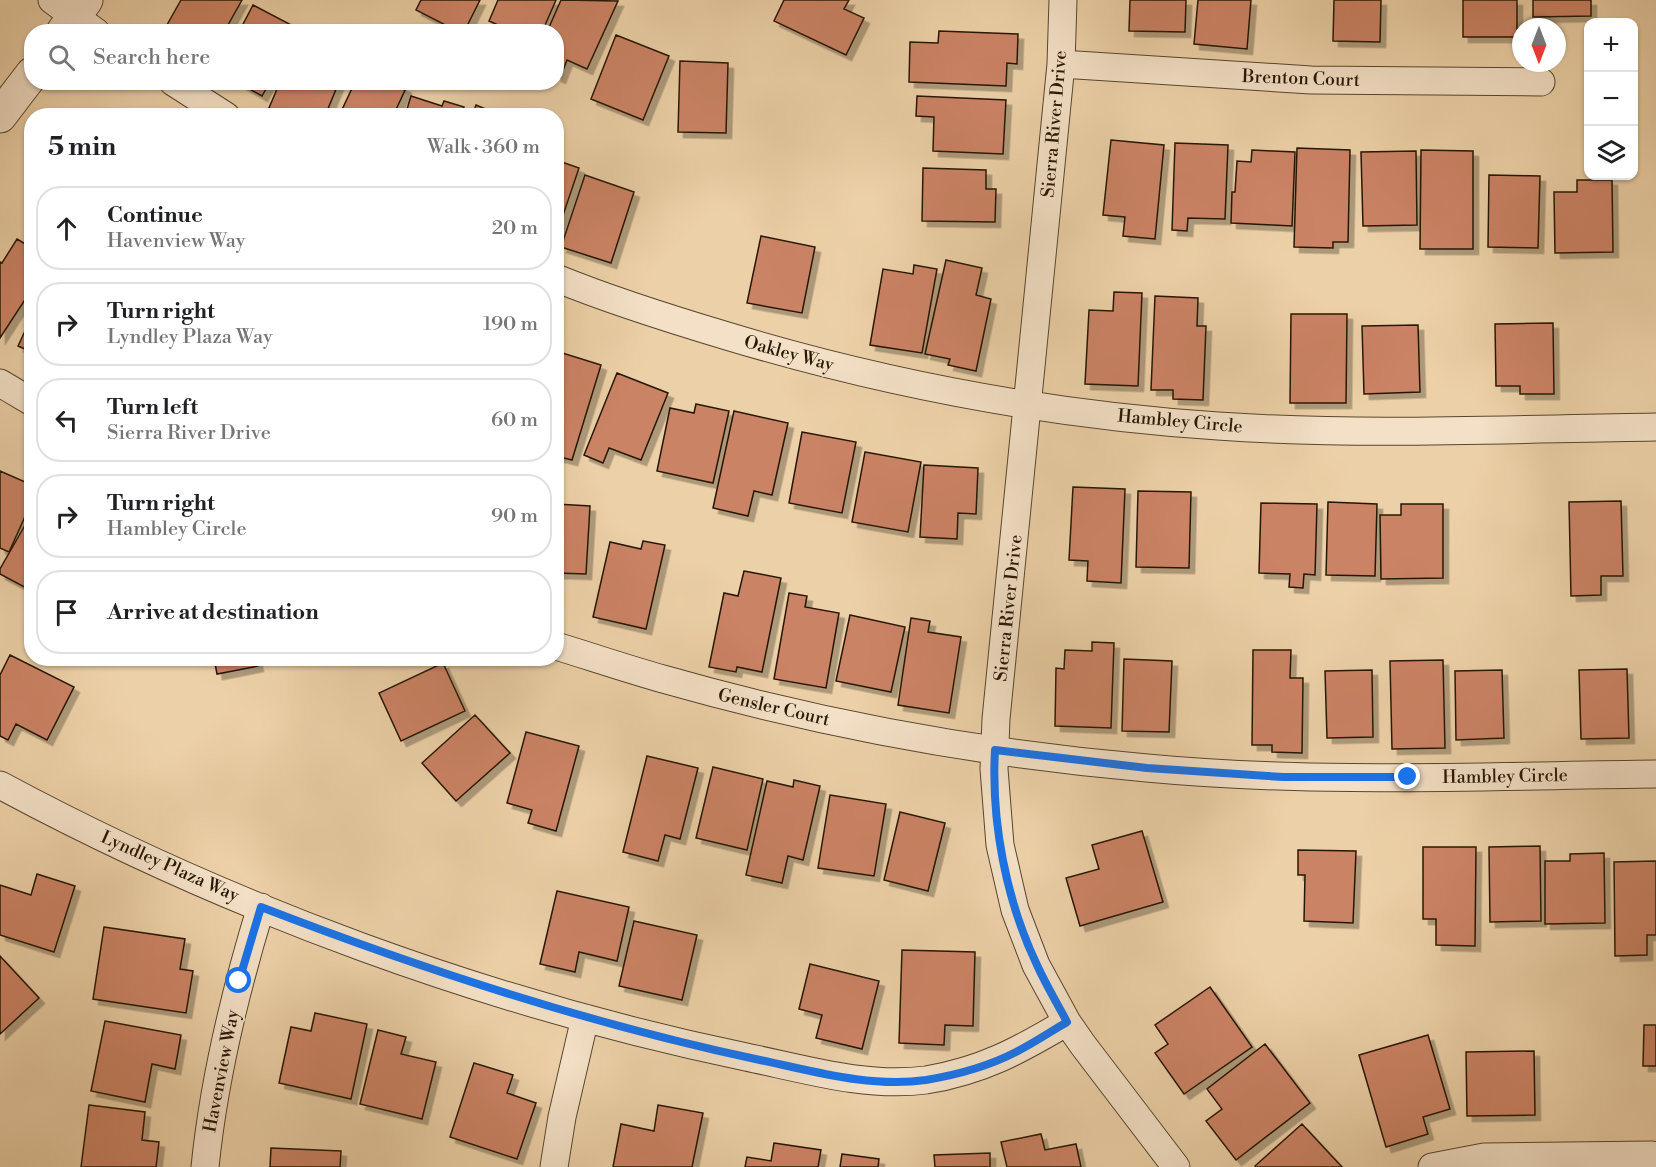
<!DOCTYPE html>
<meta charset="utf-8">
<style>
body{margin:0;font-family:"Libre Bodoni",serif;background:#f6f6f6;color:#202124}
.controls{position:absolute;right:18px;top:18px;display:grid;overflow:hidden;border-radius:12px;box-shadow:0 2px 4px #0004}
.controls button{width:54px;height:54px;display:grid;place-items:center;padding:0;border:0;border-bottom:2px solid #e0e0e0;background:#fff;color:#202124;font:30px sans-serif}
.compass{position:absolute;left:1512px;top:18px;width:54px;height:54px;border-radius:50%;background:#fff;box-shadow:0 2px 4px #0004;rotate:180deg}
.stop{position:absolute;width:18px;height:18px;margin:-14px;border:4px solid #1a73e8;border-radius:50%;background:#fff}
.stop.end{background:#1a73e8;border-color:#fff;box-shadow:0 2px 6px #0008}
.list{margin:0;padding:0;list-style:none}
h2{display:flex;justify-content:space-between;align-items:center;height:78px;margin:0;padding:0 24px;font-size:26px}
h2 small{font-size:20px;font-weight:400;color:#757577}
.list li{display:grid;grid-template-columns:39px 1fr auto;gap:18px;align-items:center;box-sizing:border-box;height:84px;margin:0 12px 12px;padding:0 12px;border:2px solid #e0e0e0;border-radius:24px}
.list b{display:block;font-size:22px;white-space:nowrap}
.list p{margin:0;font-size:20px;white-space:nowrap;color:#757577}
.list em{font-size:20px;font-style:normal;color:#757577}
.icon{flex:none;width:33px;height:33px;fill:none;stroke:currentColor;stroke-width:2;stroke-linecap:round;stroke-linejoin:round}
.map{position:relative;flex:none;width:1656px;height:1167px;overflow:hidden}
.search{position:absolute;background:#fff;box-shadow:0 2px 4px #0004;left:24px;top:24px;width:540px;height:66px;display:flex;align-items:center;gap:15px;box-sizing:border-box;padding:0 21px;border-radius:24px;color:#757577;font-size:22px}
.panel{position:absolute;background:#fff;box-shadow:0 2px 4px #0004;left:24px;top:108px;width:540px;height:558px;border-radius:24px}
.map>svg:first-child{display:block}
</style>
<div class="map">
<svg width="1656" height="1167" viewBox="0 0 1656 1167">
<defs>
<filter id="shadow"><feDropShadow dx="5.5" dy="5.5" stdDeviation="0" flood-color="#0004"/></filter>
</defs>
<rect width="100%" height="100%" fill="#ecd0a7"/>
<filter id="stains"><feTurbulence type="fractalNoise" baseFrequency=".00333" numOctaves="4"/><feColorMatrix values="0 0 0 0 .2 0 0 0 0 .09 0 0 0 0 .02 0 0 0 .5 -.17"/></filter>
<radialGradient id="worn" r=".72"><stop offset=".6" stop-color="#630" stop-opacity="0"/><stop offset="1" stop-color="#630" stop-opacity=".3"/></radialGradient>
<!-- building -->
<path fill="#cb8365" stroke="#271805" stroke-width="1.5" filter="url(#shadow)" d="M181 0H242L224 32H163Z
M421 0H480L464 32H459L416 10Z
M498 0H556L542 32H514L489 21Z
M561 0 618 1 587 69 567 60 560 78 556 76V32H547Z
M784 0H849L844 9 864 18 846 55 774 21Z
M1130 0H1186L1185 32 1129 31Z
M1198 0H1251L1247 49 1194 44Z
M1334 0H1381L1380 42 1333 41Z
M1463 0H1517V37H1463Z
M1533 0H1591V16L1533 17Z
M253 5 299 29 298 32H239Z
M939 31 1018 34 1017 64 1007 63 1006 86 909 82 910 42 938 43Z
M616 35 669 56 643 120 591 99Z
M680 61 728 63 726 133 678 132Z
M237 82H270L262 96Z
M280 82H339L325 116H286L269 108Z
M355 82H394L406 88 393 116H339Z
M411 96 442 106 444 101 464 107 461 116H405Z
M917 96 1006 100 1003 154 933 151 934 117 916 116Z
M476 105 502 116H472Z
M1111 140 1164 145 1155 239 1123 236 1125 217 1103 215Z
M1175 143 1228 145 1225 219 1188 218 1187 231 1172 230Z
M1297 148 1350 150 1348 242H1333V248L1294 247Z
M1252 150 1295 152 1292 226 1231 223 1232 192H1235L1237 161 1251 162Z
M1421 150 1473 151V249H1420Z
M1416 151 1417 225 1363 226 1361 152Z
M556 160 579 168 558 230 556 229Z
M923 168 986 170V189H996L995 222 922 221Z
M585 175 634 192 611 263 561 247Z
M1489 175 1540 176 1538 248 1488 247Z
M1577 180H1612L1613 252 1555 253 1554 192H1577Z
M761 236 815 247 802 313 747 303Z
M17 239 32 248V289L0 338V262L2 263Z
M946 260 982 268 976 295 991 299 976 371 948 365 950 359 925 354Z
M914 265 937 269 922 353 870 345 883 269 913 274Z
M1114 292 1142 293 1138 386 1085 384 1089 310 1113 311Z
M1155 296 1198 298 1197 326H1206L1203 400 1173 399V390H1151Z
M1291 314H1347L1346 403H1290Z
M32 316V352L18 346Z
M1553 323 1554 394H1520V386H1496L1495 324Z
M1418 325 1420 392 1364 394 1362 326Z
M556 351 601 365 572 460 556 456Z
M617 373 668 393 641 460 609 448 603 463 584 455Z
M696 404 729 411 713 483 657 471 670 408 694 413Z
M734 411 788 423 772 495 754 491 748 516 713 508Z
M802 432 856 442 842 513 789 503Z
M865 452 921 462 908 532 852 522Z
M924 465 978 468 976 514 958 513 957 539 920 537Z
M0 471 32 485V501L9 552 0 548Z
M1073 487 1125 489 1121 583 1087 581 1088 561 1069 560Z
M1138 491 1191 492 1189 568 1136 567Z
M1621 501 1623 576H1601V595L1571 596 1569 502Z
M1328 502 1377 504 1375 576 1326 575Z
M1261 503 1317 504 1315 575 1304 574 1303 588 1289 587 1290 574 1259 573Z
M556 504 590 506 586 574 556 573Z
M1401 504H1443V578L1381 579 1380 515H1401Z
M32 513V591L0 574V569Z
M643 541 665 545 646 629 593 617 610 542 641 549Z
M744 571 781 578 762 672 737 667 736 672 709 667 724 593 738 596Z
M789 593 807 596 805 607 839 613 826 688 774 679Z
M850 615 905 627 891 692 836 681Z
M911 618 930 621 928 632 961 637 949 713 898 705Z
M1092 642 1114 643 1111 728 1055 726 1056 668 1064 669 1065 650 1092 651Z
M1253 650H1291L1290 678H1303L1302 753 1272 752V745H1252Z
M10 655 74 687 47 740 16 724 8 740 0 736V675Z
M214 658H256L258 666 217 674Z
M1124 659 1172 661 1169 732 1122 731Z
M1443 660 1445 748 1392 749 1390 661Z
M443 663 465 711 401 741 379 693Z
M1627 669 1629 738 1581 739 1579 670Z
M1372 670 1373 737 1327 738 1325 671Z
M1502 670 1504 738 1456 740 1455 671Z
M475 715 510 753 456 801 422 763Z
M526 732 579 746 556 831 528 823 532 810 507 803Z
M647 756 698 768 680 839 665 835 658 861 623 852Z
M713 767 763 779 747 850 696 838Z
M794 780 820 786 803 860 788 856 782 883 746 875 767 781 793 787Z
M830 795 886 804 874 876 818 868Z
M900 812 945 823 928 891 884 880Z
M1142 831 1163 902 1080 926 1066 878 1099 869 1092 845Z
M1540 846 1541 921 1490 922 1489 847Z
M1423 847H1476L1475 946 1436 945V919H1423Z
M1298 850 1356 851 1353 923 1304 921 1305 875H1298Z
M1604 853 1605 923 1545 924V861H1570V854Z
M1656 861V935H1647V955L1615 956 1614 862Z
M37 874 75 886 54 952 0 935V885L31 895Z
M557 891 629 907 617 961 579 952 575 972 540 964Z
M634 921 697 935 682 1000 619 986Z
M104 927 185 939 180 969 193 971 186 1013 93 999Z
M902 950 975 952 973 1026 945 1025 944 1045 899 1043Z
M0 956 39 998 0 1034Z
M810 964 879 981 862 1049 816 1038 822 1015 799 1009Z
M1210 987 1252 1047 1184 1094 1155 1053 1168 1044 1155 1025Z
M315 1013 367 1024 351 1099 279 1083 291 1027 311 1031Z
M105 1021 181 1035 175 1069 152 1064 145 1102 91 1091Z
M1644 1025H1656V1066H1643Z
M378 1030 406 1037 401 1054 436 1062 422 1119 360 1104Z
M1428 1035 1450 1109 1423 1117 1428 1134 1386 1147 1359 1055Z
M1265 1044 1310 1103 1236 1160 1206 1121 1222 1109 1207 1089Z
M1534 1051 1535 1115 1467 1116 1466 1052Z
M474 1063 513 1075 507 1093 536 1103 517 1159 450 1137Z
M89 1105 145 1112 142 1140 159 1142 156 1167H81Z
M658 1105 703 1113 692 1167H613L621 1124 654 1131Z
M1302 1124 1342 1167H1256L1255 1166Z
M1041 1134 1045 1150 1076 1144 1081 1167H1007L1001 1142Z
M774 1143 821 1150 818 1167H745L747 1157 771 1161Z
M271 1148 341 1151 340 1167H270Z
M990 1153V1167H935L934 1155Z
M842 1154 879 1159 878 1167H840Z"/>
<g fill="none" stroke-linecap="round" stroke-linejoin="round">
<!-- minor casing -->
<g stroke="#58462e" stroke-width="29">
<path id="minor" d="M52 0 96 32
M1063 0 1061 64 996 719 994 769 1000 845 1015 910 1036 965 1067 1022 1083 1045 1176 1167
M1061 64 1311 80 1541 82
M173 82 226 116
M556 278C612 301 670 319 727 336 886 384 1051 415 1218 426 1363 436 1510 429 1656 427
M0 383 32 402
M556 646C592 657 627 669 663 679 821 724 984 754 1147 768 1316 784 1487 776 1656 774
M0 785C230 909 491 1004 746 1057 804 1069 866 1088 926 1080 982 1071 1020 1050 1067 1022
M205 1167C214 1078 235 992 261 907
M554 1167 562 1117 585 1018
M1432 1167 1484 1157 1652 1155"/>
</g>
<!-- tertiary casing -->
<g stroke="#58462e" stroke-width="35">
<path id="tertiary" d="M63 32 86 0
M0 116 32 74"/>
</g>
<!-- minor -->
<use href="#minor" stroke="#f3e0c6" stroke-width="27"/>
<!-- tertiary -->
<use href="#tertiary" stroke="#f3e0c6" stroke-width="33"/>
</g>
<g fill="none" stroke-linecap="round" stroke-linejoin="round">
<!-- route -->
<path stroke="#1a73e8" stroke-width="8" d="M239 981 261 907C424 970 589 1024 760 1060 813 1071 870 1088 926 1080 956 1075 989 1066 1016 1052 1034 1043 1050 1032 1067 1022 1057 1003 1046 985 1037 965 1006 900 991 822 995 750L1147 768 1283 777H1408"/>
</g>
<g text-anchor="middle" stroke-width="4.5" stroke-linejoin="round" paint-order="stroke">
<!-- street labels -->
<g font-size="18" fill="#271805" stroke="#f3e0c6">
<text transform="translate(1301 78) rotate(2)" y="6">Brenton Court</text>
<text transform="translate(1054 124) rotate(-85)" y="6">Sierra River Drive</text>
<text transform="translate(789 353) rotate(15)" y="6">Oakley Way</text>
<text transform="translate(1180 421) rotate(5)" y="6">Hambley Circle</text>
<text transform="translate(1008 608) rotate(-84)" y="6">Sierra River Drive</text>
<text transform="translate(774 707) rotate(13)" y="6">Gensler Court</text>
<text transform="translate(1505 776) rotate(-1)" y="6">Hambley Circle</text>
<text transform="translate(170 866) rotate(24)" y="6">Lyndley Plaza Way</text>
<text transform="translate(221 1071) rotate(-79)" y="6">Havenview Way</text>
</g>
</g>
<rect width="100%" height="100%" filter="url(#stains)"/>
<rect width="100%" height="100%" fill="url(#worn)"/>
</svg>
<div class="controls">
<button>+</button>
<button>−</button>
<button><svg class="icon" aria-label="layers" viewBox="0 0 24 24"><path d="M12 4l9 5-9 5-9-5zM3 14l9 5 9-5"/></svg></button>
</div>
<svg class="compass" viewBox="-18 -18 36 36"><path d="M0-13l5 13h-10z" fill="#e53935"/><path d="M0 13l5-13h-10z" fill="#757577"/></svg>
<div class="stop" style="left:239px;top:981px"></div>
<div class="stop end" style="left:1408px;top:777px"></div>
<div class="search"><svg class="icon" aria-label="search" viewBox="0 0 24 24"><circle cx="10" cy="10" r="6"/><path d="M15 15l6 6"/></svg>Search here</div>
<section class="panel">
<h2>5 min<small>Walk · 360 m</small></h2>
<ul class="list">
<li><svg class="icon" aria-label="ahead" viewBox="0 0 24 24"><path d="M12 20V5M6 11l6-6 6 6"/></svg><div><b>Continue</b><p>Havenview Way</p></div><em>20 m</em></li>
<li><svg class="icon" aria-label="right" viewBox="0 0 24 24"><path d="M7 20v-9h11M14 6l5 5-5 5"/></svg><div><b>Turn right</b><p>Lyndley Plaza Way</p></div><em>190 m</em></li>
<li><svg class="icon" aria-label="left" viewBox="0 0 24 24"><path d="M17 20v-9H6M10 6l-5 5 5 5"/></svg><div><b>Turn left</b><p>Sierra River Drive</p></div><em>60 m</em></li>
<li><svg class="icon" aria-label="right" viewBox="0 0 24 24"><path d="M7 20v-9h11M14 6l5 5-5 5"/></svg><div><b>Turn right</b><p>Hambley Circle</p></div><em>90 m</em></li>
<li><svg class="icon" aria-label="arrive" viewBox="0 0 24 24"><path d="M6 21V4h12l-3 4 3 4H6"/></svg><div><b>Arrive at destination</b></div></li>
</ul>
</section>
</div>
